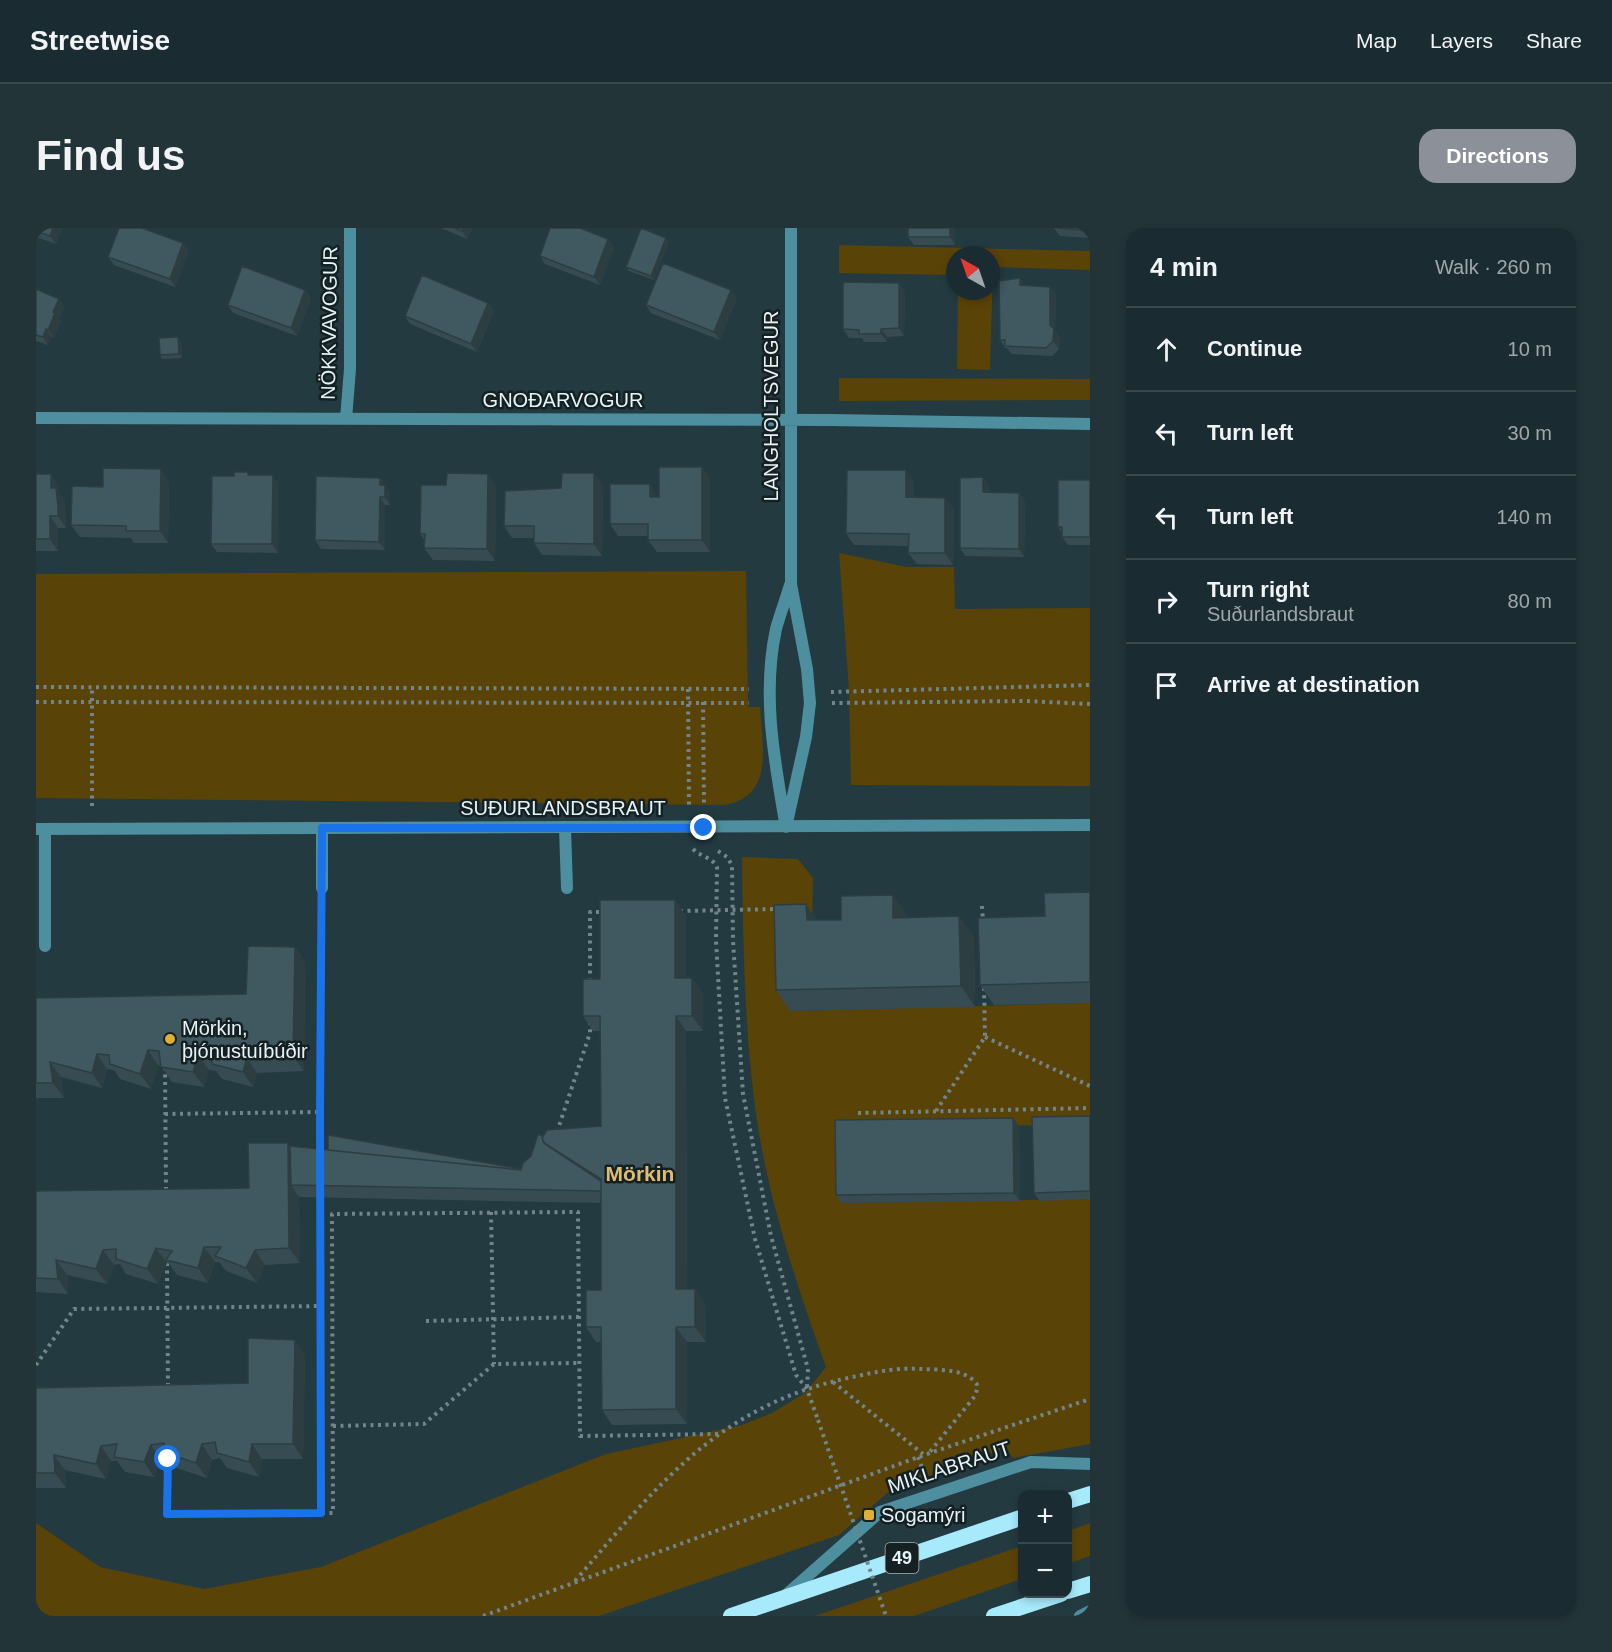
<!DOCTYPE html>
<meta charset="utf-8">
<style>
body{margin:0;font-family:Arial,sans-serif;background:#233439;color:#f1f3f6}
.controls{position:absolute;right:18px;bottom:18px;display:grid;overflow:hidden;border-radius:12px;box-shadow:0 3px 9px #0003}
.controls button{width:54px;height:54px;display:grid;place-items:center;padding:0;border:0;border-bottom:2px solid #38484d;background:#1a2c31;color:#f1f3f6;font:30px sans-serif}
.compass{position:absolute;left:910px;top:18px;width:54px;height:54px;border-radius:50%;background:#1a2c31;box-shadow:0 3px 9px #0003;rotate:320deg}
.stop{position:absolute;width:18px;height:18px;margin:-14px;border:4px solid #1a73e8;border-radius:50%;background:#fff}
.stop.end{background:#1a73e8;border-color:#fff;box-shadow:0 2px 6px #0008}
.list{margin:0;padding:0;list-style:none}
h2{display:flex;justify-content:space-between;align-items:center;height:78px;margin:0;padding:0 24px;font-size:26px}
h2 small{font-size:20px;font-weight:400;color:#9fa7ab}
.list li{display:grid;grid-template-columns:39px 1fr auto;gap:18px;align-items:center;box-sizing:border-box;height:84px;padding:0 24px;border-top:2px solid #38484d}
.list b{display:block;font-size:22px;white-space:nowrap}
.list p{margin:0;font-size:20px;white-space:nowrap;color:#9fa7ab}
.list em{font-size:20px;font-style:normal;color:#9fa7ab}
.icon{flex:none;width:33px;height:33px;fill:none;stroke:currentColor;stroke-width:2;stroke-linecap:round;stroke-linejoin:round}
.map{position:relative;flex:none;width:1054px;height:1388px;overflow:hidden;border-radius:18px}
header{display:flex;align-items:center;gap:36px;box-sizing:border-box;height:84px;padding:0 30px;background:#1a2c31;border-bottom:2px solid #38484d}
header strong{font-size:28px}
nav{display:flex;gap:33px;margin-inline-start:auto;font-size:21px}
.intro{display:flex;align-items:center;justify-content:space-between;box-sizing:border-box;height:144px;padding:0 36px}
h1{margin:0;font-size:42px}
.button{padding:15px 27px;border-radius:18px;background:#8c9099;color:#fff;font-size:21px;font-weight:700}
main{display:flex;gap:36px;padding:0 36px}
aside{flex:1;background:#1a2c31;border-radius:18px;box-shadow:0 3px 9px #0003}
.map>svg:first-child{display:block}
</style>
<header>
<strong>Streetwise</strong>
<nav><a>Map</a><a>Layers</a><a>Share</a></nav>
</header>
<div class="intro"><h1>Find us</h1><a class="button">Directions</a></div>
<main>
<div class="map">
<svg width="1054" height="1388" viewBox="0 0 1054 1388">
<rect width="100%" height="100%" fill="#233a41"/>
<!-- green -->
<path fill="#5a4307" d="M803 17 1054 23V42L957 39 954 142 921 141 922 63H955V27H919V47L803 45Z
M803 150 1054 151V172L803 173Z
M803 325 871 339H918L919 381 1054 380V558L815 557 813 462Z
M710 343 712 479H724C726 517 739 568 689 577L0 570V346Z
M706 629 762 631 777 650 776 697 754 783 1054 775V896L805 901 806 975 1054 971V1216L977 1230 970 1220 856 1261 803 1307 563 1388H0V1295L64 1339 168 1361 285 1339 570 1226 706 1197 736 1185 769 1165 790 1139C759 1052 729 963 718 870 708 790 707 709 706 629Z
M1054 1295V1328L1032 1336V1303Z
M986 1318V1351L878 1388H779Z"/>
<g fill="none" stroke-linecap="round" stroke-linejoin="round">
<!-- path -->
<path stroke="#71858a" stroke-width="4" stroke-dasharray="3 4.5" stroke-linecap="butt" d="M0 459 713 461
M652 461 653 577
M795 464 1054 457
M0 474 713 475
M667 474 668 578
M796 475 989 473 1054 476
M56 578V459
M657 621C665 629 676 629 681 639L680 713 689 870 719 1011 760 1147 771 1161 782 1192
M682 623 691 629 696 637 697 713 707 866 735 1008 772 1141 771 1161
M946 678 947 694
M644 683 741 681
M554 753V684H567
M949 809 1054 858
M129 839 130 963
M900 883 949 809 948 758
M822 885 1054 880
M129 886 284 884
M521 904 554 805V794
M284 923 286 682
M284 967 285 1285
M455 984 458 1136
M131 1035 132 1160
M390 1093 543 1089
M0 1137 38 1081 285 1078
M797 1154 887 1226
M297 1198 388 1196 458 1136 543 1135
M882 1229 889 1248
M132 1231 131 1286 297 1285 296 986 542 984 544 1208 682 1206
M539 1353C621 1258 682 1178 812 1150 836 1145 859 1139 884 1141 904 1142 931 1140 942 1158L939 1168 893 1225
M447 1388 888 1227 1054 1171"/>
<!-- service -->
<path stroke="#4d8e9f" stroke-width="12" d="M286 600V660
M529 600 531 660
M9 718V601
M750 1367 844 1284 995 1234 1054 1236
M1044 1388 1054 1383"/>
<!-- minor -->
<path stroke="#4d8e9f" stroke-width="12" d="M0 190 794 192 1054 196
M310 191 314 141V0
M749 594C738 530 726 466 740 401 744 386 750 371 754 357
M750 599 770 509 774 475 771 441 755 356V0
M0 601 1054 597"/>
<!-- trunk -->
<path stroke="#a6eafc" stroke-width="16" d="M1032 1273 1054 1266
M1032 1363 1054 1356
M695 1388 987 1289
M958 1388 1025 1366"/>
<!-- path-bridge -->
<path stroke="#71858a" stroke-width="4" stroke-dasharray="3 4.5" stroke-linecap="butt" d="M782 1192 850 1388"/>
</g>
<!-- wall -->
<path fill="#374c52" d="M0 0H26L20 16 0 9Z
M405 0H436L431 11Z
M919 0V17H878L872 9Z
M1018 0H1054V10L1024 8Z
M630 10 633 14 618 52 593 43 590 39Z
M147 15 153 23 139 59 78 37 72 29Z
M578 19 564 57 509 36 504 28Z
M989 57 1014 59 1020 67 1019 103 1024 109 1023 121 1016 128 975 126 971 120H969L964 112Z
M0 61 23 71 28 79 23 91 25 93 18 110 16 109 12 117 0 113Z
M269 62 275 70 261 108 197 85 192 77Z
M869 63 868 108 851 109V114H828L826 110H813L807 101Z
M701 70 684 112 615 85 610 77Z
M452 75 458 83 441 124 374 96 369 88Z
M145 114 146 130 126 131 124 127Z
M0 246 23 258V265L28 272 30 290V300H22V323H0Z
M214 247 242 255V325L181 324 175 316 198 248Z
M344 250 354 265V277H349V322L285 321 279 312Z
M674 250V324H621L612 312V308H582L574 296 622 268V269Z
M1054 252V317H1032L1026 309V305L1022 299Z
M133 253 132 315H98L95 310 44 309 35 297 67 259Z
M878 254V269L909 270 918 281 917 337 881 336 872 325 873 318 818 317 810 305Z
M567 257 566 328 506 327 498 315V310H476L468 298 525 260Z
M460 258 459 333 397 332 388 320 389 313 384 306Z
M953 258V264L983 265 989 273 988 329 929 328 924 320Z
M1054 664V775L958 777 944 757 1009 688Z
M650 687V750L667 765V803H650L651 1061H659L669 1076 670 1114H651V1196L576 1197 566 1182 565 1114H560L550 1099 565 1062V975L263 969 264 1035 229 1037 221 1055 190 1043 183 1034H179L172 1055 141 1047 133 1036 131 1035 122 1056 90 1046 84 1036 78 1037 71 1056 31 1047 32 1066 0 1064V963L213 960 254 918 485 941 495 928 507 908 565 898 564 803H557L547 788 564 751Z
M871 687V689L938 708 939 779 754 783 740 762 781 692H805Z
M259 719 269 734 268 843 221 845 217 859 186 851 180 843 173 842 168 859 136 854 125 838 122 837 115 861 84 851 78 842 71 841 66 860 25 849 28 870H0V770L210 766Z
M1054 888V971L1004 973 998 965Z
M983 898 984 973 806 975 800 967Z
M269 1127 267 1231H226L223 1249 191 1240 184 1230 176 1232 171 1250 140 1240 133 1231 125 1232 118 1249 89 1244 81 1233H75L70 1251 29 1242 30 1260H0V1160L212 1155Z"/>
<!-- shaded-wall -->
<path fill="#2d3e42" d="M17 0H26L20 16 14 8Z
M427 0H436L431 11 426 3Z
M914 0H919V17L914 9Z
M630 10 633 14 618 52 615 48Z
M572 11 578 19 564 57 558 49Z
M147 15 153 23 139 59 134 51Z
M984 50 990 58 984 57Z
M863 55 869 63 868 108 863 100Z
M1014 59 1020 67 1019 103 1024 109 1023 121 1017 113 1014 97Z
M269 62 275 70 261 108 255 100Z
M695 62 701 70 684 112 678 104Z
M23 71 28 79 23 91 25 93 18 110 12 102 17 84Z
M452 75 458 83 441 124 435 116Z
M10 101 16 109 12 117 7 109Z
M845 101 851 109V114L845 106Z
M142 109 145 114 146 130 143 126Z
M666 239 674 250V324L666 312Z
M125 241 133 253 132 315 124 303Z
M870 242 878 254V281L870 269Z
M558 245 567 257 566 328 558 316Z
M15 246 23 258V265L28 272 30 290V300L22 288 15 260Z
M452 246 460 258 459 333 451 321Z
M237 247 242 255V325L236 316Z
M947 249 953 258 952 273 947 264Z
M344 250 354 265V277L349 269 344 257Z
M614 256 622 268V280L614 269Z
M983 265 989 273 988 329 983 321Z
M344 269 349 277V322L343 314Z
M909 270 918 281 917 337 909 325Z
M14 288 22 300V323L14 311Z
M857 667 871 687V710L857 690Z
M639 672 650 687V766L639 750Z
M770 676 784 697 771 692Z
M923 688 938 708 939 779 925 758Z
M259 719 269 734 268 843 257 828Z
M656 750 667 765V803L656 788Z
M640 788 650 803 651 1076 640 1061Z
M112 822 122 837 115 861 104 846Z
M61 826 71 841 66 860 56 845Z
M162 827 173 842 168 859 157 844Z
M211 830 221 845 217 859 207 844Z
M14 834 25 849 28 870 17 855Z
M977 890 983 898 984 973 978 965Z
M252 915 262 930 255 957 263 969 264 1035 253 1020Z
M168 1019 179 1034 172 1055 162 1040Z
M120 1020 131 1035 122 1056 111 1041Z
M67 1022 78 1037 71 1056 60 1041Z
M219 1022 229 1037 221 1055 210 1040Z
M20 1032 31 1047 32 1066 22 1051Z
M659 1061 669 1076 670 1114 659 1099Z
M640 1099 651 1114V1196L640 1181Z
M259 1112 269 1127 267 1231 257 1216Z
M166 1216 176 1232 171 1250 160 1235Z
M216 1216 226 1231 223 1249 213 1234Z
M115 1217 125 1232 118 1249 108 1234Z
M65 1218 75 1233 70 1251 60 1236Z
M18 1227 29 1242 30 1260 19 1245Z"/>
<!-- building -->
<path fill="#40585f" stroke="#2d3e42" stroke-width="1.5" d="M0 0H17L14 8 0 3Z
M83 0H106L147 15 134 51 72 29Z
M418 0H427L426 3Z
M514 0H544L572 11 558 49 504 28Z
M605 0 630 10 615 48 590 39Z
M872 0H914V9H872Z
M1021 0H1054V3Z
M627 35 695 62 678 104 610 77Z
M206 38 269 62 255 100 192 77Z
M386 47 452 75 435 116 369 88Z
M984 50V57L1014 59V97L1018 101 1017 113 1010 120 969 118V112H964L963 53Z
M807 54 863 55V100L845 101V106H823V102L807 101Z
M0 61 23 71 17 84 19 85 12 102 10 101 7 109 0 107Z
M142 109 143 126 124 127 123 110Z
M623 239H666V312H612V296H574V256H614V269H623Z
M67 240 125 241 124 303H90V298L35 297 36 258 67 259Z
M811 242H870V269L909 270V325H872L873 306 810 305Z
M198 244H212V247H237L236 316H175L176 248H198Z
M411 245 452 246 451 321 388 320 389 306H384L385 257H410Z
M526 245H558V316L498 315V298H468L469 263 525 260Z
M0 246H15V260H20L22 278V288H14V311H0Z
M280 248 344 250V257H349V269H344L343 314 279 312Z
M947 249V264L983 265V321L924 320V250Z
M1022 252H1054V309H1026V299H1022Z
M1054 664V754L944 757 942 690 1009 688 1008 665Z
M857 667V690L923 688 925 758 740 762 738 677 770 676 771 692H805V668Z
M564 672H639V750H656V788H640V1061H659V1099H640V1181L566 1182 565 1099H550V1062H565V951L508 915 506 910 511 902 565 898 564 788H547V751H564Z
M212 718 259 719 257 828 211 830 207 844 176 836V828L162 827 157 844 125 839 123 823 112 822 104 846 74 836 73 827 61 826 56 845 14 834 17 855H0V770L210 766Z
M1054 888V963L998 965 996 889Z
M977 890 978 965 800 967 799 892Z
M502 906 507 908 506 910 509 916 565 953V963L255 957 254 918 485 942 487 935 495 928Z
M292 907 485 941V942L292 922Z
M212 915H252L253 1020 219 1022 210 1040 179 1028 185 1019H168L162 1040 130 1032 136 1023 120 1020 111 1041 80 1031V1021L67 1022 60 1041 20 1032 22 1051 0 1050V963L213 960Z
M212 1110 259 1112 257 1216H216L213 1234 181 1225 179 1214 166 1216 160 1235 129 1225 128 1215 115 1217 108 1234 78 1229 81 1216 65 1218 60 1236 18 1227 19 1245H0V1160L212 1155Z"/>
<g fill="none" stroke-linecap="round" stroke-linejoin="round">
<!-- route -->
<path stroke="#1a73e8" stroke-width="8" d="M132 1231 131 1286 285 1285 284 884 286 600H668"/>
</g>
<!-- markers -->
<g fill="#e1af34" stroke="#152023" stroke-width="2">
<circle cx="134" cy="811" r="6"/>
<rect x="827" y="1281" width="12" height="12" rx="3"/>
</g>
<g text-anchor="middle" stroke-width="5" stroke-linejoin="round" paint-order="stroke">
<!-- shield labels -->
<rect fill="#152023" stroke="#a7b4b7" stroke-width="1.5" x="849.5" y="1315" width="33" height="30" rx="4.5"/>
<g font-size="18" font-weight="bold" fill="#e5f3f7">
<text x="866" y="1336">49</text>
</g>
<!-- street labels -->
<g font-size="20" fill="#e5f3f7" stroke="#152023">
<text transform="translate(293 95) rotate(-89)" y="7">NÖKKVAVOGUR</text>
<text x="527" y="179">GNOÐARVOGUR</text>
<text transform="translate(735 178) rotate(-90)" y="7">LANGHOLTSVEGUR</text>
<text x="527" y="587">SUÐURLANDSBRAUT</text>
<text transform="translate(913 1239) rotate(-18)" y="7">MIKLABRAUT</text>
</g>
<!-- poi labels -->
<g font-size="20" fill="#e5f3f7" stroke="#152023" text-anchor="start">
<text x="146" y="807">Mörkin,<tspan x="146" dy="23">þjónustuíbúðir</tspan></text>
<text x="845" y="1294">Sogamýri</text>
</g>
<!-- neighbourhood labels -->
<g font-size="21" font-weight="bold" fill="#debd73" stroke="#152023">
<text x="604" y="953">Mörkin</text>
</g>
</g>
</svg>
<div class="controls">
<button>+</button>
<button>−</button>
</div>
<svg class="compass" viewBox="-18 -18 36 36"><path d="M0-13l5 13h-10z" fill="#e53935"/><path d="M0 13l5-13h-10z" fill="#9fa7ab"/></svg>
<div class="stop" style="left:132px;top:1231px"></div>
<div class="stop end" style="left:668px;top:600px"></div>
</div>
<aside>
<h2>4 min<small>Walk · 260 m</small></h2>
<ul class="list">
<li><svg class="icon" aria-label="ahead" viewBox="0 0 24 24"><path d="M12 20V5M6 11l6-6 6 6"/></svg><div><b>Continue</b></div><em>10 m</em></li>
<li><svg class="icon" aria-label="left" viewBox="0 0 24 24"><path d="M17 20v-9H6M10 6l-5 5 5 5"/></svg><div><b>Turn left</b></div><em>30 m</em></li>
<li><svg class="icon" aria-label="left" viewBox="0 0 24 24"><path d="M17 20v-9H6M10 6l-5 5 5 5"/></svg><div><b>Turn left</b></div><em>140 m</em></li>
<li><svg class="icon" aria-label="right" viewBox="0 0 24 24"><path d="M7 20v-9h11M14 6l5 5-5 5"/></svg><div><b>Turn right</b><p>Suðurlandsbraut</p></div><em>80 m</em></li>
<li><svg class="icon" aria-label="arrive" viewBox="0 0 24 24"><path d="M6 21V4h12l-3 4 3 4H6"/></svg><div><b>Arrive at destination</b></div></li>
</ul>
</aside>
</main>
